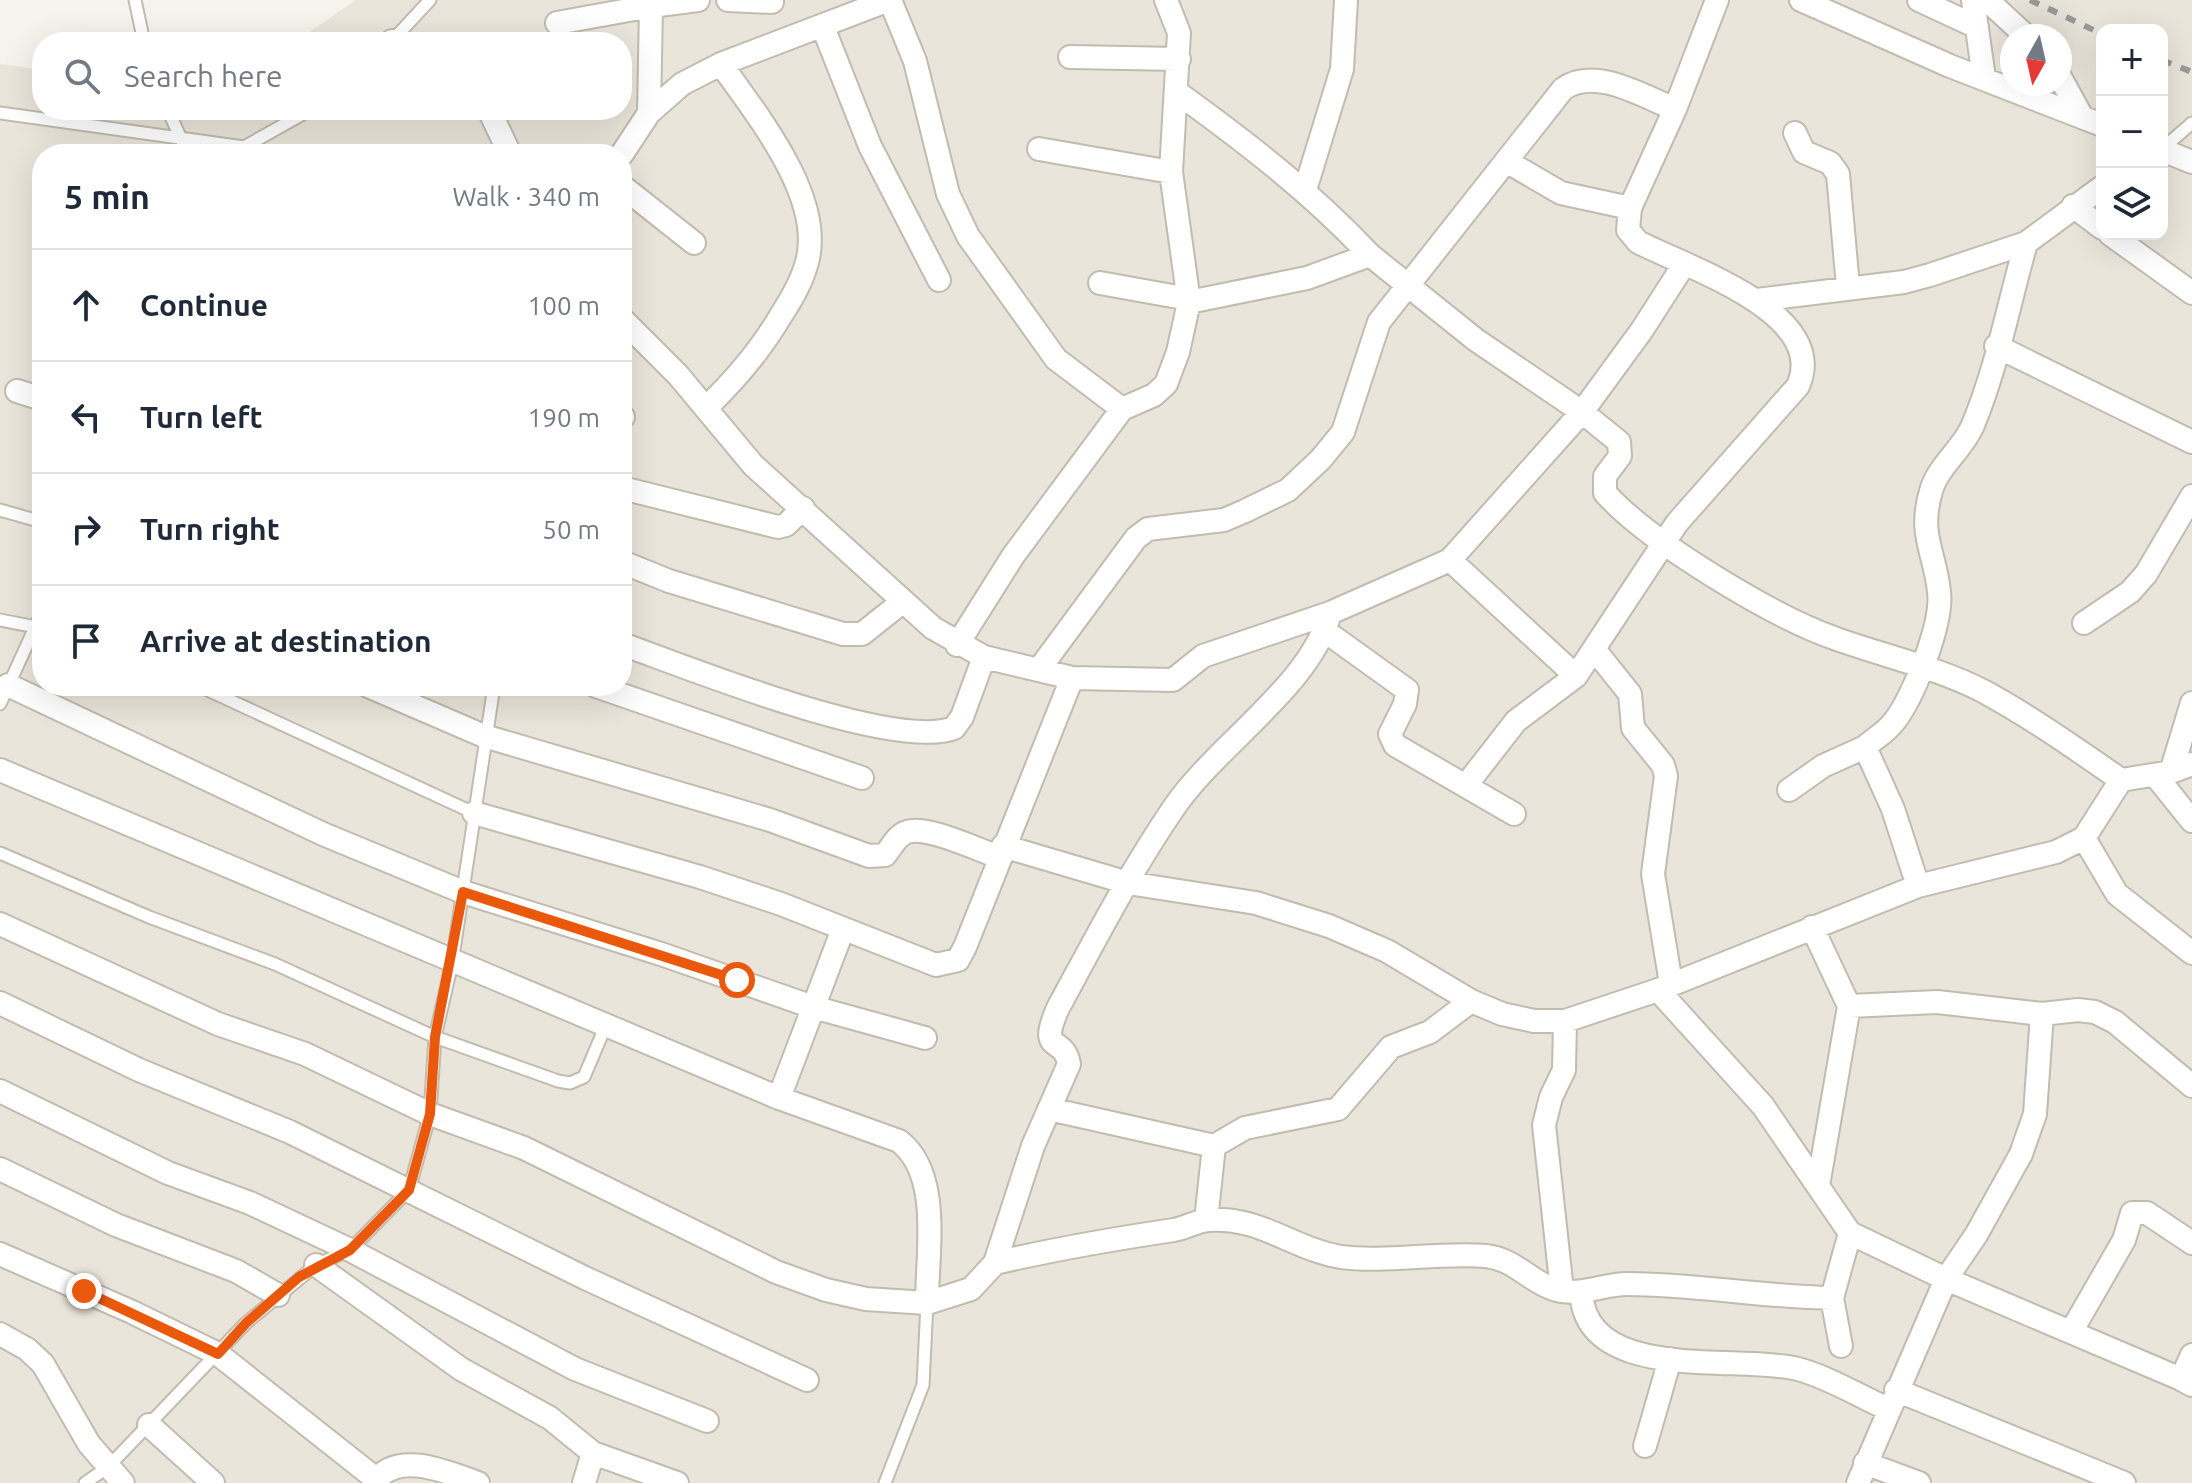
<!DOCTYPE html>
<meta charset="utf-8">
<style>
body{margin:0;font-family:Ubuntu,sans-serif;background:#f6f6f7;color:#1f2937}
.controls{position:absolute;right:24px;top:24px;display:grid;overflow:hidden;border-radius:16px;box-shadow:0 8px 32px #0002}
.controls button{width:72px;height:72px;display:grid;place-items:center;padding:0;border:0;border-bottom:2px solid #e0e1e3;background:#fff;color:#1f2937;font:40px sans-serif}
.compass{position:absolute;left:2000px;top:24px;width:72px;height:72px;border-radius:50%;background:#fff;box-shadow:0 8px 32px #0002;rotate:188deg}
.stop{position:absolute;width:24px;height:24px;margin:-18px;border:6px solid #ea580c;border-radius:50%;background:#fff}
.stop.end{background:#ea580c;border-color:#fff;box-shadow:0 2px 8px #0008}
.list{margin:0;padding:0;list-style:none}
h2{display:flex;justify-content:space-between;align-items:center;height:104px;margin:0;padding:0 32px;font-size:34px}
h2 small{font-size:26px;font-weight:400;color:#747a83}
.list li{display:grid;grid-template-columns:52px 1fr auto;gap:24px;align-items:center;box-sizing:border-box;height:112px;padding:0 32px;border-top:2px solid #e0e1e3}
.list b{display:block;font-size:30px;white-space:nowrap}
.list em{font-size:26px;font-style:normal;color:#747a83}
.icon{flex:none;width:44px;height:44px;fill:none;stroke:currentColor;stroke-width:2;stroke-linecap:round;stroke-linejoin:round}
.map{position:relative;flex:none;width:2192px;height:1483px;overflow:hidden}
.search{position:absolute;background:#fff;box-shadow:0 8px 32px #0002;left:32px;top:32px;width:600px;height:88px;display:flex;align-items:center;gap:20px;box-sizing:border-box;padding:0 28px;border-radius:32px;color:#747a83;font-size:30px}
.panel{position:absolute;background:#fff;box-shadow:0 8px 32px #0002;left:32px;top:144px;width:600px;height:552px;border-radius:32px}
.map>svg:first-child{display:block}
</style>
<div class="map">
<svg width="2192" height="1483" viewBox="0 0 2192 1483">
<rect width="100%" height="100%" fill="#f6f3ec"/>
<!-- residential -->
<path fill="#eae5da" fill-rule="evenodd" d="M356 0H2192V1483H0V64L42 70V110H622V42H295ZM2102 30H2162V234H2102ZM2012 36H2060V84H2012ZM42 154H622V686H42Z"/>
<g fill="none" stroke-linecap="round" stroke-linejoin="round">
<!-- lane casing -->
<g stroke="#c2bbae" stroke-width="15">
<path id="lane" d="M135 0 144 42
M391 42 430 0
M168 110 182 141
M0 113 244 147 310 110
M2162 149 2192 123
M0 510 42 522
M0 620 41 628
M199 686 474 813
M0 704 42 612
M0 853 149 917 275 964 435 1037 558 1081 570 1083 584 1077 606 1025
M85 1483 108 1467 246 1323 316 1265 350 1250 409 1190 430 1114 435 1037 452 963 494 686
M885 1483 923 1385 927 1303"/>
</g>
<!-- street casing -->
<g stroke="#c2bbae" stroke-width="26">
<path id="street" d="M728 0 772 2
M890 0 915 61 948 194 968 236 1056 359 1122 409 1154 395 1166 384 1178 352 1189 302 1171 172 1179 33 1166 0
M1801 0 1950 66 2102 125
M1919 0 1977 27
M1973 0 1984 78
M1987 0 2026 36
M557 23 651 6
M823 27 870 146 939 280
M392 41 394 42
M1070 57 1179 59
M2060 77 2082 117
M1178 93C1247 143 1312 193 1370 255L1307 278 1189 302
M489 110 510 154
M649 113 651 6 698 0
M1795 133 1804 152 1830 163 1838 174 1848 287
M1039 149 1171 172
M2162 150 2192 162
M622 154 649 113 682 84 721 64 889 0
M1506 161 1561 193 1630 208
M622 186 694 243
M1305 190 1342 69 1346 0
M2073 206 2102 228
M2110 234 2192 293
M1370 255 1476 340 1582 412 1642 330 1683 266
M1100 283 1189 299
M1757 300 1904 282 1930 275 2026 243 2102 187
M1996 346 2192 442
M17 391 42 399
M706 408C735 380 760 351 780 317 791 300 802 282 807 262 825 197 755 113 721 64
M622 416 623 417
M622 488 778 527 786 525 803 508
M1450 560 1576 676 1677 523 1798 386C1830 313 1688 268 1638 242L1628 230 1630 208 1675 109 1717 0
M622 562 669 581 843 634H862L901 603
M2084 623 2130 592 2146 574 2192 496
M1325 631 1407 690 1405 704 1390 734 1395 745 1514 814
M622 644C689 668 894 751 954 728L962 717 984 657
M957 645 1013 556 1122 409
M1594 649 1630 694 1633 728 1663 765 1666 776 1653 874 1671 984
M1040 668 1136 538 1148 529 1224 520 1245 511 1288 490 1321 459 1343 432 1379 322 1563 89C1595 66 1642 96 1675 109
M1072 678 1173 680 1203 656 1330 613 1450 560 1582 412 1619 442 1620 456 1605 476V493C1649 542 1772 616 1834 638 1883 656 1936 667 1983 691 2031 717 2076 749 2121 780
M8 685 323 834 463 892 661 954 813 1007 925 1038
M368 686 484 736 770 820 869 856 885 855C891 848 897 835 907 832 927 825 978 850 999 857
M596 686 862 778
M0 770 779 1098 899 1141C942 1174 927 1252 927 1303L866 1299 826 1290 776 1272 524 1148 430 1114 305 1054 218 1024 0 924
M2171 772 2192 703
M2155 775 2192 821
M1467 784 1516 721 1576 676
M1789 790 1823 766 1865 747
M474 813 700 877 781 904 936 965 958 960 965 947 1072 678 984 657 933 628 753 465 678 375 622 319
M2084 838 2117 894 2192 953
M1003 846 1128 883 1256 903 1329 926 1387 951 1471 1001 1502 1014 1534 1021H1565L1658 990 1918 886 2056 852 2084 838 2121 780 2171 772 2192 764
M1918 886 1893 809 1865 747C1874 739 1886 732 1893 723 1913 699 1943 623 1939 592 1935 551 1918 536 1931 491 1938 466 1963 449 1973 425 1997 367 2009 303 2026 243
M1812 927 1849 1006 1818 1186
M1658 990 1763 1106 1850 1233
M0 1003 139 1070 290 1132 585 1278 807 1380
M1849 1006 1937 1002 2042 1014 2078 1010 2095 1012 2115 1022 2192 1086
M0 1091 168 1173 250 1203 350 1250 575 1369 707 1421
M779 1098 843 929
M1049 1109 1214 1146
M0 1169 116 1225 236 1271 278 1295
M1206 1220 1214 1146 1245 1128 1338 1109 1391 1047 1430 1032 1471 1001
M0 1254 132 1312 218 1354 376 1479
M995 1263C1055 1249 1113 1239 1174 1230 1185 1228 1197 1221 1208 1220 1260 1216 1293 1249 1341 1257 1385 1263 1438 1252 1486 1256 1516 1259 1532 1285 1561 1291 1584 1295 1604 1284 1627 1284 1695 1284 1763 1297 1832 1298L1850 1233 1946 1279 2181 1379
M316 1265 461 1369 550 1418 593 1453 677 1483
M1562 1291 1544 1125 1551 1097 1564 1070 1565 1021
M1581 1292C1586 1384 1737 1354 1798 1369 1828 1377 1859 1396 1888 1409
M1832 1298 1841 1346
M927 1303 971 1289 995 1263 1033 1146 1069 1064C1064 1034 1037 1056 1058 1008 1095 940 1131 870 1175 806 1218 744 1311 685 1330 613
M2071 1332 2124 1240 2132 1213H2147L2192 1243
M0 1334 27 1349 43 1364 89 1444 123 1483
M2192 1385 2181 1379 2192 1355
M1896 1390 2124 1483
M149 1425 213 1483
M1645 1446 1670 1359
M1865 1463 1919 1483
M374 1483C396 1449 447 1472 478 1483
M584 1483 593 1453
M1858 1483 1946 1279 1976 1235 2021 1154 2035 1114 2042 1014"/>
</g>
<!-- lane -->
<use href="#lane" stroke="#fff" stroke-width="11"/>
<!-- street -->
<use href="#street" stroke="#fff" stroke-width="22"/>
<!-- rail -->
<path stroke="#9a9a9a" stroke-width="6" stroke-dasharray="10 10" stroke-linecap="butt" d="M2030 0 2102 34
M2162 60 2192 72"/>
</g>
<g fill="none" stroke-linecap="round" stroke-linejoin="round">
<!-- route -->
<path stroke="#ea580c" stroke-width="10" d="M84 1291 218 1354 246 1323 299 1277 350 1250 409 1190 430 1114 435 1037 463 892 737 980"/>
</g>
</svg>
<div class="controls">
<button>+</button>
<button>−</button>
<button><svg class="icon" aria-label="layers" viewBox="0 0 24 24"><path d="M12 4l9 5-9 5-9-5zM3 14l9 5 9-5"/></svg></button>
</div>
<svg class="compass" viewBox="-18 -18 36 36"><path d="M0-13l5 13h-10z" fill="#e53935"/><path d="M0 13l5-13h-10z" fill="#747a83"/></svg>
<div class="stop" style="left:737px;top:980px"></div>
<div class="stop end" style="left:84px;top:1291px"></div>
<div class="search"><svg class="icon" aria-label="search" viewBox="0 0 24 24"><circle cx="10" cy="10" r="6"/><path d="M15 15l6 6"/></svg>Search here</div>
<section class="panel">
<h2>5 min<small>Walk · 340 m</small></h2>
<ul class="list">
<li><svg class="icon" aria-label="ahead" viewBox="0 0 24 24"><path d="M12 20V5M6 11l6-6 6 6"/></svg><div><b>Continue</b></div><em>100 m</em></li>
<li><svg class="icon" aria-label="left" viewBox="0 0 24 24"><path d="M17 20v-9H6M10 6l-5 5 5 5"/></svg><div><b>Turn left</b></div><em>190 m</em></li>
<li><svg class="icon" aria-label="right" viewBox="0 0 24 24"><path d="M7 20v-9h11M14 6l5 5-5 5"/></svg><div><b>Turn right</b></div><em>50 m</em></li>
<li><svg class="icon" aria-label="arrive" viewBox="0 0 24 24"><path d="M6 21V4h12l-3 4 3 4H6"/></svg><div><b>Arrive at destination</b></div></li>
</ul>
</section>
</div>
